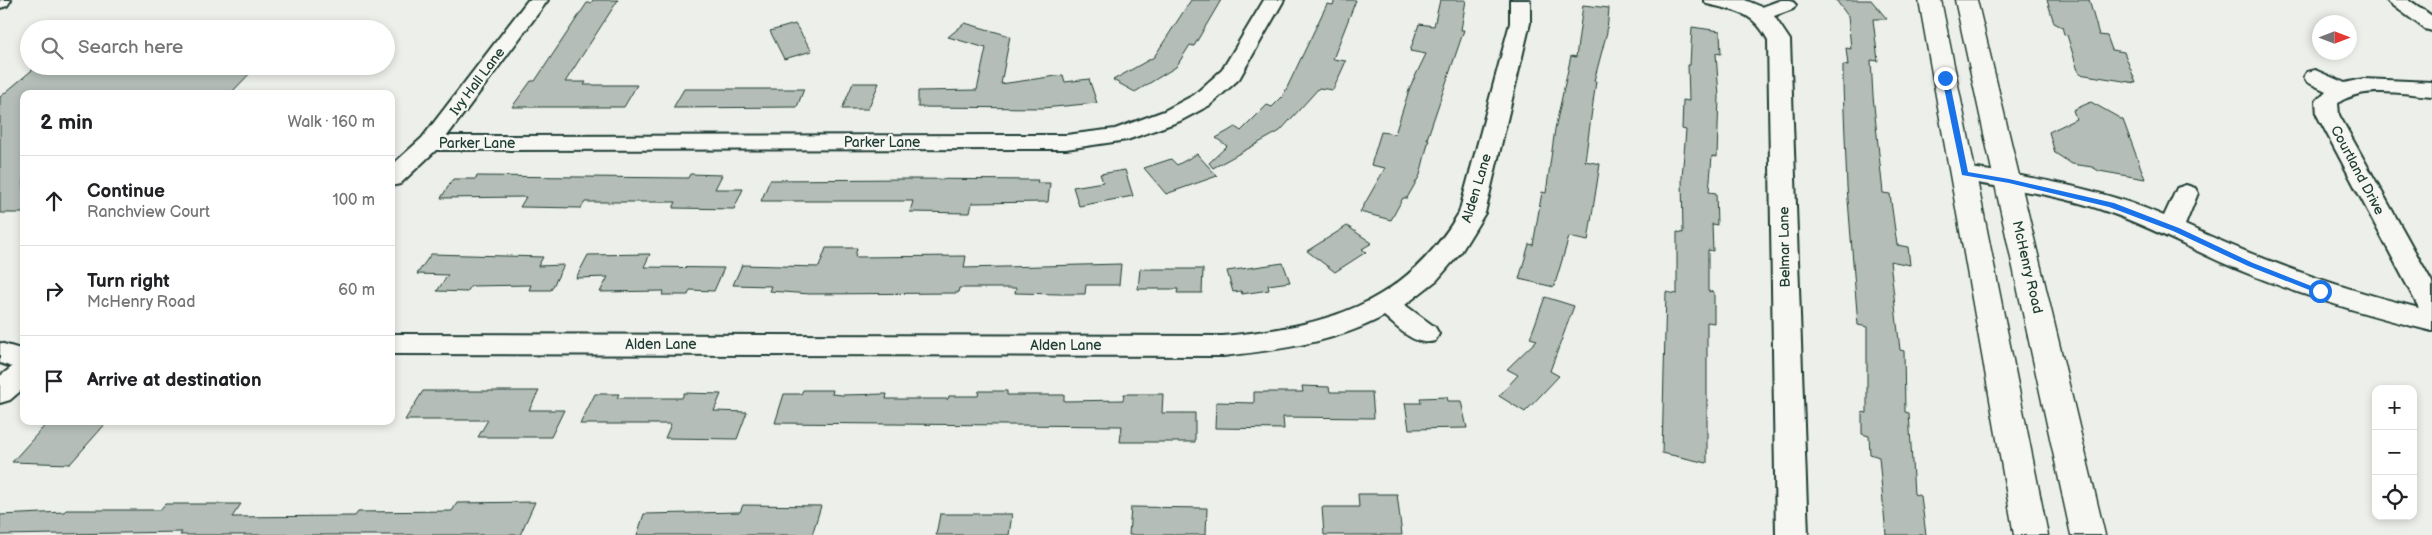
<!DOCTYPE html>
<meta charset="utf-8">
<style>
body{margin:0;font-family:"Balsamiq Sans",sans-serif;background:#f6f6f6;color:#202124}
.controls{position:absolute;right:15px;bottom:15px;display:grid;overflow:hidden;border-radius:10px;box-shadow:0 2px 8px #0003}
.controls button{width:45px;height:45px;display:grid;place-items:center;padding:0;border:0;border-bottom:1px solid #e0e0e0;background:#fff;color:#202124;font:25px sans-serif}
.compass{position:absolute;left:2312px;top:15px;width:45px;height:45px;border-radius:50%;background:#fff;box-shadow:0 2px 8px #0003;rotate:90deg}
.stop{position:absolute;width:15px;height:15px;margin:-11px;border:4px solid #1a73e8;border-radius:50%;background:#fff}
.stop.end{background:#1a73e8;border-color:#fff;box-shadow:0 1px 5px #0008}
.list{margin:0;padding:0;list-style:none}
h2{display:flex;justify-content:space-between;align-items:center;height:65px;margin:0;padding:0 20px;font-size:21px}
h2 small{font-size:16px;font-weight:400;color:#757577}
.list li{display:grid;grid-template-columns:32px 1fr auto;gap:15px;align-items:center;box-sizing:border-box;height:90px;padding:0 20px;border-top:1px solid #e0e0e0}
.list b{display:block;font-size:19px;white-space:nowrap}
.list p{margin:0;font-size:16px;white-space:nowrap;color:#757577}
.list em{font-size:16px;font-style:normal;color:#757577}
.icon{flex:none;width:28px;height:28px;fill:none;stroke:currentColor;stroke-width:2;stroke-linecap:round;stroke-linejoin:round}
.map{position:relative;flex:none;width:2432px;height:535px;overflow:hidden}
.search{position:absolute;background:#fff;box-shadow:0 2px 8px #0003;left:20px;top:20px;width:375px;height:55px;display:flex;align-items:center;gap:12px;box-sizing:border-box;padding:0 18px;border-radius:28px;color:#757577;font-size:19px}
.panel{position:absolute;background:#fff;box-shadow:0 2px 8px #0003;left:20px;top:90px;width:375px;height:335px;border-radius:10px}
.map>svg:first-child{display:block}
</style>
<div class="map">
<svg width="2432" height="535" viewBox="0 0 2432 535">
<rect width="100%" height="100%" fill="#edefea"/>
<filter id="ink" filterUnits="userSpaceOnUse"><feTurbulence type="fractalNoise" baseFrequency=".02" numOctaves="2"/><feDisplacementMap in="SourceGraphic" scale="10" xChannelSelector="R" yChannelSelector="G"/><feConvolveMatrix kernelMatrix="1 2 1 2 8 2 1 2 1" color-interpolation-filters="sRGB"/></filter>
<g filter="url(#ink)">
<!-- building -->
<path fill="#b4bdb8" stroke="#1f3d34" d="M593 0H618L565 82H586L584 85H637L624 107H512L531 81H535L587 3H591Z
M1191 0H1221L1194 46 1190 45 1176 67 1135 92 1113 80 1154 57Z
M1335 0H1356L1333 59 1346 61 1333 90 1319 88 1280 131 1213 168 1209 163 1227 146 1216 138 1235 127 1241 131 1267 105 1272 107 1283 96 1327 4 1333 5Z
M1440 0H1466L1461 30H1464L1427 139H1429L1420 175 1407 198H1403L1391 220 1360 212 1385 168 1371 165 1381 132 1395 134 1410 87 1426 54 1410 51 1419 24 1434 26Z
M1836 0H1871L1887 19H1873L1878 61 1871 60 1873 96 1883 193 1890 194 1897 245 1908 247 1910 265 1890 261 1900 350 1904 351 1905 412 1909 413 1914 494 1921 496 1926 535H1886L1879 457 1870 454 1869 436 1862 434V412L1867 413V327L1858 325 1847 187 1843 86V65L1848 66 1846 48 1851 49 1848 16Z
M2047 0H2089L2099 35 2107 36 2112 50 2124 52 2136 83 2079 74 2067 35 2064 34 2062 27 2054 23Z
M1583 5 1609 8 1607 32 1594 81H1596L1585 161 1600 164 1588 241 1569 237 1554 287 1519 279 1529 244 1533 245 1542 192 1546 193 1555 129 1571 56 1576 57Z
M965 23 1010 36 1001 84 1063 75 1065 82 1089 79 1097 103 1043 108 918 107V91L977 90 986 48 948 37Z
M795 24 812 51 784 59 770 31Z
M1692 27 1720 31 1721 54 1716 53 1719 97 1717 157 1712 156 1709 192 1716 193 1717 225 1712 224 1713 251 1708 250V291L1714 292V323L1707 322V463L1662 453 1666 292 1677 294V232L1683 233 1682 177 1686 130 1682 129 1683 100 1689 101 1688 65H1690Z
M37 66H257L230 94H24V213H0V97Z
M853 83H879L868 109H842Z
M684 89H804L797 107 673 108Z
M2091 102 2123 120 2145 179 2099 171 2092 167 2072 164 2055 153 2049 132 2076 119 2073 110Z
M1197 154 1217 176 1166 194 1144 168 1171 159 1177 165Z
M1125 170 1133 196 1079 206 1073 187 1103 182 1100 174Z
M690 174 722 175 715 189H743L734 209 673 208 676 202H585L581 208 520 207 526 197 441 198 453 179H476L477 176 688 178Z
M907 179 1038 180 1037 183H1050L1048 202 972 203 970 213 910 212 913 201H761L770 180Z
M1347 226 1372 243 1362 249 1366 252 1335 272 1307 251Z
M826 248H857L855 257 966 256 964 268 1121 264 1119 285H1086L1085 294H1059L1015 293 1016 288H959L958 293 810 294 769 291 771 286 733 285 742 265 819 267Z
M431 254 543 257 538 266 564 265 551 290H529L531 285 471 286 467 292 437 291 448 275 417 274Z
M650 254 644 267 724 268 714 291 690 290 688 295H662L664 291 600 292 608 277 576 278 588 255Z
M1283 263 1290 282 1268 285 1269 290 1242 294 1241 291 1233 292 1227 271Z
M1140 269H1203L1202 293H1177L1178 289H1138Z
M1545 297 1574 306 1550 371 1559 376 1525 412 1499 396 1518 375 1507 369 1537 340 1530 338Z
M1302 386 1329 387 1330 392H1372L1374 418 1283 417 1284 429 1215 428 1216 402 1254 403V392H1303Z
M803 390H833L832 394 842 395 887 394 886 399H948L949 396H978L979 391H1007V395H1064V401L1123 400 1124 394H1163L1162 413H1195V442H1120L1122 426 775 423 784 394H801Z
M423 391H539L529 410H564L551 437H478L488 420H405Z
M684 393 721 394 714 411 747 412 737 439 665 438 671 424H580L595 394H619L617 398H682Z
M1447 397 1448 401H1461L1467 428 1409 429 1405 403H1421L1420 398Z
M49 421H108L70 464 12 462Z
M1358 494H1397L1402 535H1324L1322 507H1359Z
M535 502 520 535H180L182 532 0 535V515L64 512 66 510H160L165 504H241L232 517 355 516 358 512 452 511 457 503Z
M743 505 821 506 812 535H637L644 514 740 512Z
M1131 507 1207 508 1206 535H1129Z
M940 514H1012L1009 535H936Z"/>
<g fill="none" stroke-linecap="round" stroke-linejoin="round">
<!-- minor casing -->
<g stroke="#1f3d34" stroke-width="4">
<path id="minor" d="M0 0H11L7 6 0 8Z
M528 0H548L447 136 1066 135 1115 129 1164 111 1194 95 1222 70 1264 0H1284L1239 79 1210 105 1180 121 1127 140 1066 149 436 150 400 184 391 186V166L422 138Z
M1510 0H1530V23L1485 213 1461 252 1437 280 1405 305 1435 327 1439 334 1435 341C1414 347 1399 328 1384 316 1335 343 1277 350 1223 356L391 354V334L1223 336C1326 326 1402 307 1459 213L1510 23Z
M1704 0H1745L1762 7 1781 0H1791L1796 5 1793 9 1774 16 1790 40 1808 535H1776L1768 40C1753 11 1735 11 1707 4Z
M2386 0H2409L2432 16V31L2425 29Z
M2315 70 2345 83 2363 79 2432 82V96C2403 94 2363 85 2338 103L2339 115 2432 282V331C2368 315 2305 297 2244 272 2197 253 2153 227 2105 211 2060 195 2011 189 1964 181L1955 179 1952 174 1955 169 1964 167C2032 177 2100 188 2164 216L2177 188 2186 185 2195 188 2198 193 2185 225C2261 260 2337 288 2419 308L2317 115 2316 101 2326 91 2307 82 2304 77 2307 72Z
M0 343 24 350V388L10 400 0 403V376L12 367 0 363Z"/>
</g>
<!-- major casing -->
<g stroke="#1f3d34" stroke-width="3">
<path id="major" d="M1919 0H1941L2048 535H2014Z
M1955 0H1977L2105 535H2071Z"/>
</g>
<!-- minor -->
<use href="#minor" fill="#f6f6f2" fill-rule="evenodd"/>
<!-- major -->
<use href="#major" fill="#f6f6f2" fill-rule="evenodd"/>
</g>
</g>
<!-- route -->
<path fill="#1a73e8" d="M1945 75 1949 78 1968 172 2009 179 2114 203 2179 228 2253 263 2324 291 2317 293 2248 266 2173 231 2109 207 2009 183 1962 175 1942 78Z"/>
<g text-anchor="middle" stroke-width="4.5" stroke-linejoin="round" paint-order="stroke">
<!-- street labels -->
<g font-size="14" fill="#1f3d34" stroke="#f6f6f2">
<text transform="translate(477 81) rotate(-53)" y="5">Ivy Hall Lane</text>
<text x="882" y="147">Parker Lane</text>
<text x="477" y="148">Parker Lane</text>
<text transform="translate(2358 170) rotate(62)" y="5">Courtland Drive</text>
<text transform="translate(1476 188) rotate(-73)" y="5">Alden Lane</text>
<text transform="translate(1784 247) rotate(-91)" y="5">Belmar Lane</text>
<text transform="translate(2028 267) rotate(77)" y="5">McHenry Road</text>
<text x="661" y="349">Alden Lane</text>
<text x="1066" y="350">Alden Lane</text>
</g>
</g>
</svg>
<div class="controls">
<button>+</button>
<button>−</button>
<button><svg class="icon" aria-label="locate" viewBox="0 0 24 24"><circle cx="12" cy="12" r="6"/><path d="M12 2v4M12 18v4M2 12h4M18 12h4"/></svg></button>
</div>
<svg class="compass" viewBox="-18 -18 36 36"><path d="M0-13l5 13h-10z" fill="#e53935"/><path d="M0 13l5-13h-10z" fill="#757577"/></svg>
<div class="stop" style="left:2320px;top:291px"></div>
<div class="stop end" style="left:1945px;top:78px"></div>
<div class="search"><svg class="icon" aria-label="search" viewBox="0 0 24 24"><circle cx="10" cy="10" r="6"/><path d="M15 15l6 6"/></svg>Search here</div>
<section class="panel">
<h2>2 min<small>Walk · 160 m</small></h2>
<ul class="list">
<li><svg class="icon" aria-label="ahead" viewBox="0 0 24 24"><path d="M12 20V5M6 11l6-6 6 6"/></svg><div><b>Continue</b><p>Ranchview Court</p></div><em>100 m</em></li>
<li><svg class="icon" aria-label="right" viewBox="0 0 24 24"><path d="M7 20v-9h11M14 6l5 5-5 5"/></svg><div><b>Turn right</b><p>McHenry Road</p></div><em>60 m</em></li>
<li><svg class="icon" aria-label="arrive" viewBox="0 0 24 24"><path d="M6 21V4h12l-3 4 3 4H6"/></svg><div><b>Arrive at destination</b></div></li>
</ul>
</section>
</div>
